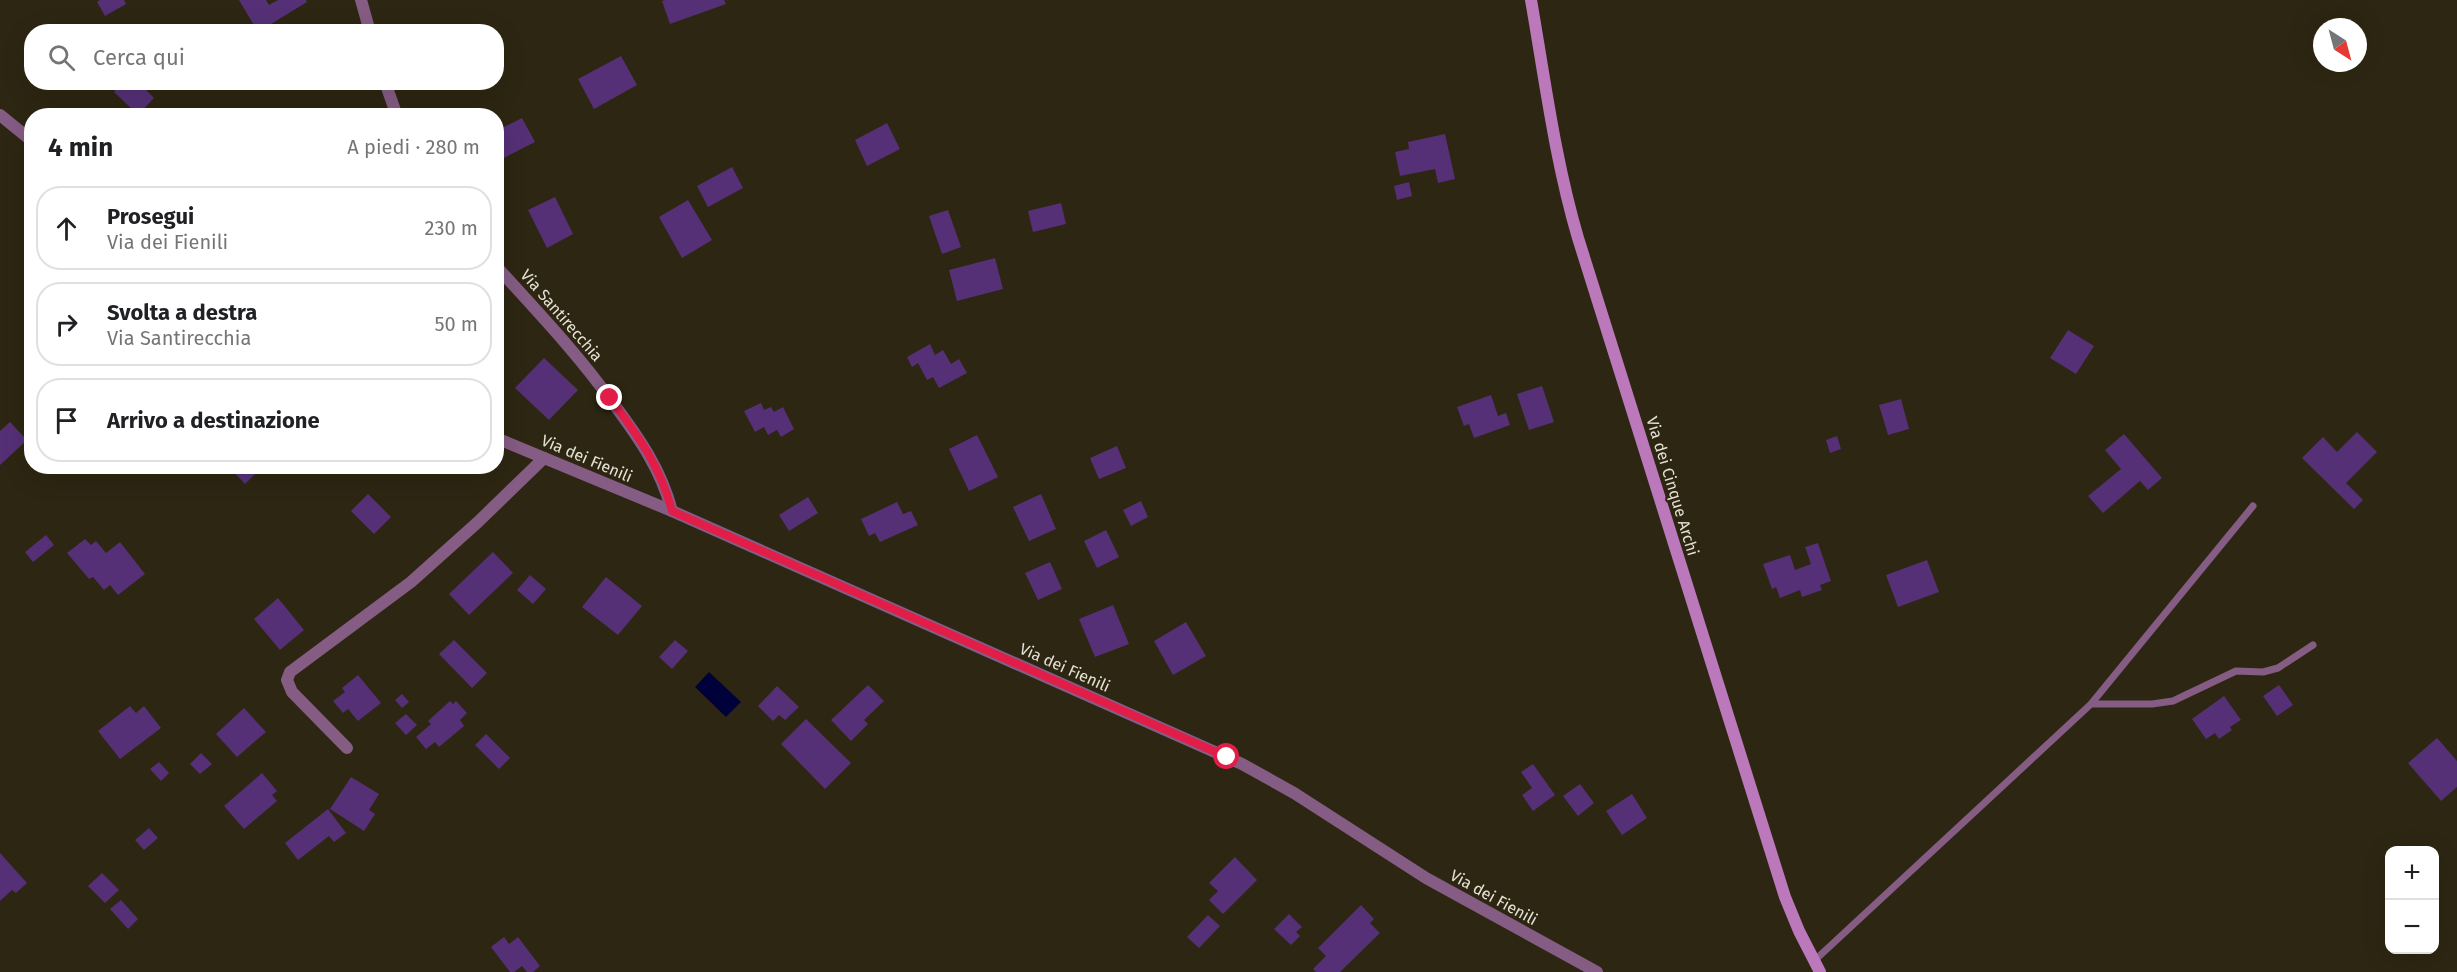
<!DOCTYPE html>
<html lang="it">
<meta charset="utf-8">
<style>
body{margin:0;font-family:"Fira Sans",sans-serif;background:#f6f6f6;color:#202124}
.controls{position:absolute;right:18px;bottom:18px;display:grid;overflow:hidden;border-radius:12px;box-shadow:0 6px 24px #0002}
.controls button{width:54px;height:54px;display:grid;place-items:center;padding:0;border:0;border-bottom:2px solid #e0e0e0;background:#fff;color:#202124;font:30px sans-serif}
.compass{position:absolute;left:2313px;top:18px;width:54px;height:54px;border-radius:50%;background:#fff;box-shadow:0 6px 24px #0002;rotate:144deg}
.stop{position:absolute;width:18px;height:18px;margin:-14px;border:4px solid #e11d48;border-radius:50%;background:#fff}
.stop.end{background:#e11d48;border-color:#fff;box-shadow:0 2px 6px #0008}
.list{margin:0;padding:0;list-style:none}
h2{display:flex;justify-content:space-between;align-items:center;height:78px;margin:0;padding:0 24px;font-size:26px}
h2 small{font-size:20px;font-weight:400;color:#757577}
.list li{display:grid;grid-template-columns:39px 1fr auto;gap:18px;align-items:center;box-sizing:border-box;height:84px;margin:0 12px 12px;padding:0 12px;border:2px solid #e0e0e0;border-radius:24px}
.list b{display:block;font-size:22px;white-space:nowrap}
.list p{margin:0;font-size:20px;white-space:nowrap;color:#757577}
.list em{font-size:20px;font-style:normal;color:#757577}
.icon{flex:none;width:33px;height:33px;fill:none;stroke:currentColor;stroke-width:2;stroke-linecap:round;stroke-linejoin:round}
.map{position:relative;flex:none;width:2457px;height:972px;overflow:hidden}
.search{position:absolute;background:#fff;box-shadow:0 6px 24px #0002;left:24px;top:24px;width:480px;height:66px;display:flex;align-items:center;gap:15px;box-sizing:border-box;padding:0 21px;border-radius:24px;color:#757577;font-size:22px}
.panel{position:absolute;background:#fff;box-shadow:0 6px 24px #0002;left:24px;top:108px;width:480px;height:366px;border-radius:24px}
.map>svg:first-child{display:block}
</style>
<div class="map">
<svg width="2457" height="972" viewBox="0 0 2457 972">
<rect width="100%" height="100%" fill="#2d2612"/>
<!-- water -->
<path fill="#00003b" d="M709 672 741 702 726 717 695 687Z"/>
<!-- building -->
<path fill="#553076" d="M100 0H124L126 4 105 16 97 2Z
M239 0H266L269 5 278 0H306L307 2 258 32Z
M665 0H724L726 4 670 24 662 1Z
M621 56 637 85 594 109 578 79Z
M123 82H138L154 98 138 115 114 92Z
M522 118 535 142 496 162V131Z
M887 123 900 149 867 166 855 140Z
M1445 134 1455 179 1438 183 1435 169 1400 176 1395 152 1409 149 1408 142Z
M732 167 743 188 708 207 697 186Z
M1409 182 1412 196 1397 200 1394 186Z
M555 197 573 234 547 248 528 210Z
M688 200 712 240 682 258 659 217Z
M1061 203 1066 224 1033 232 1028 211Z
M948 210 961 247 942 254 929 216Z
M995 258 1003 289 957 301 949 270Z
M2068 330 2094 346 2076 374 2050 358Z
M930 344 935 355 943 350 951 364 959 359 967 373 939 388 933 377 927 380 918 363 912 367 907 357Z
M544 358 578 390 549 420 515 388Z
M1542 386 1554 422 1529 430 1517 394Z
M1491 395 1498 416 1506 413 1510 425 1474 438 1469 424 1464 426 1457 407Z
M1901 399 1909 429 1888 435 1879 405Z
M761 403 764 410 771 407 774 412 783 407 794 429 781 437 777 430 768 435 764 427 755 432 744 411Z
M10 422 27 440 0 465V431Z
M2357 432 2377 452 2346 483 2363 500 2354 509 2302 458 2323 437 2337 452Z
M2124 434 2162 478 2148 490 2140 481 2103 513 2088 496 2121 469 2105 450Z
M977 435 998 477 969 491 949 449Z
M1837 436 1841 449 1830 453 1826 440Z
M1117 446 1126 468 1099 479 1090 458Z
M233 466H263L245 484 231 469Z
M368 494 391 517 374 534 351 511Z
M1041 494 1056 529 1029 541 1013 507Z
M808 497 818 513 789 531 779 515Z
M1141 501 1148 517 1131 526 1123 510Z
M897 502 903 514 911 511 918 525 880 542 875 533 869 536 861 519Z
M1106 530 1119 557 1097 568 1084 541Z
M46 535 54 545 33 562 25 552Z
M85 539 91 545 96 541 106 553 120 542 145 574 118 595 110 585 104 590 93 577 89 579 67 553Z
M1818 543 1831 581 1820 585 1822 590 1802 597 1800 590 1780 598 1776 587 1772 589 1763 564 1790 555 1795 570 1811 564 1805 547Z
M493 552 513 573 469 615 449 594Z
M1927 560 1939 592 1898 607 1886 575Z
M1050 562 1062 589 1038 600 1025 573Z
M530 575 546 589 533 604 517 590Z
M606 577 642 606 618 635 582 607Z
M278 598 304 630 280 650 254 619Z
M1113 605 1129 644 1095 657 1079 619Z
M1186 622 1206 656 1173 675 1154 641Z
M454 640 487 673 472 688 439 654Z
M675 640 688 651 672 669 659 657Z
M358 675 381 703 358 721 348 709 343 713 333 701 345 692 342 688Z
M868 685 884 701 864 720 868 724 851 741 831 720Z
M2279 685 2293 705 2277 716 2263 696Z
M777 686 799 707 785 720 779 715 773 721 758 706Z
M402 694 409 702 402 708 395 700Z
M2224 696 2241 720 2230 727 2232 730 2219 739 2215 733 2206 739 2192 719Z
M450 701 453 704 456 701 467 713 460 720 464 726 439 747 435 742 426 749 416 737 431 724 428 721Z
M130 706 136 713 144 706 161 728 120 759 98 731Z
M244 708 266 732 237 757 216 734Z
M406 714 417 725 406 735 395 723Z
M806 719 851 763 825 789 781 744Z
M486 734 510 758 499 769 475 745Z
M2437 738 2457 761V787L2441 801 2408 763Z
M201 753 212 764 200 774 190 764Z
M159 762 169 773 161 781 150 769Z
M1533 764 1555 795 1533 811 1522 795 1532 788 1521 772Z
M262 773 277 791 272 795 277 801 244 829 224 806Z
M351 777 379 794 369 810 375 814 364 831 330 809Z
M1580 784 1594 803 1578 816 1563 796Z
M1632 794 1647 818 1622 835 1606 811Z
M328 809 346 833 334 842 329 836 298 860 285 843Z
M149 828 158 838 144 850 135 840Z
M0 853 27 883 16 893 12 890 0 901Z
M1235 857 1257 880 1223 914 1209 900 1218 891 1209 883Z
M102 873 119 890 105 903 88 886Z
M121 900 138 919 128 929 110 909Z
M1361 905 1374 919 1370 923 1380 933 1340 972H1316L1313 969 1326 956 1318 948Z
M1289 914 1302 927 1296 932 1300 936 1291 945 1274 929Z
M1208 915 1220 926 1199 948 1187 937Z
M504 937 509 944 518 937 540 966 533 972H527L522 966 514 972H510L491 947Z"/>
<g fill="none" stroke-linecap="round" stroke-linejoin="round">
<!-- service -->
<path stroke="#855c84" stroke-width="7" d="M2091 704 2253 506
M1814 961 2091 704H2152L2173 701 2236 671 2263 672 2278 668 2313 645"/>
<!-- minor -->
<path stroke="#855c84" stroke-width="12" d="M361 0 370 32
M385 82 397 116
M496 266C537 311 578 354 613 403 639 438 661 469 672 511
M347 748 292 692 287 680 290 672 411 582 478 522 544 458"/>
<!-- tertiary -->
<path stroke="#855c84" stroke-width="12" d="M0 115 32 141
M496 438 672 511 1242 764 1294 793 1426 878 1597 972"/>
<!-- secondary -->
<path stroke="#bb78ba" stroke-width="12" d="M1531 0C1545 80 1555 160 1578 238L1785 897 1799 931 1820 972"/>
</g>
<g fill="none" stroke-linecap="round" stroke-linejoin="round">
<!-- route -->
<path stroke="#e11d48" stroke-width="8" d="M610 398C638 436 660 465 672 511L1227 757"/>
</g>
<g text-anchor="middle" stroke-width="4.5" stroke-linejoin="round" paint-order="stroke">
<!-- street labels -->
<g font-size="16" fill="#e5e1d4" stroke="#2d2612">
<text transform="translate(562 315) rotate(49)" y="6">Via Santirecchia</text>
<text transform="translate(587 458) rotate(23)" y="6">Via dei Fienili</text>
<text transform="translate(1673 486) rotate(73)" y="6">Via dei Cinque Archi</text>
<text transform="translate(1065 667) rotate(24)" y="6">Via dei Fienili</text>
<text transform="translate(1494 897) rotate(29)" y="6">Via dei Fienili</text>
</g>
</g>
</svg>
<div class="controls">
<button>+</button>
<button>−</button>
</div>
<svg class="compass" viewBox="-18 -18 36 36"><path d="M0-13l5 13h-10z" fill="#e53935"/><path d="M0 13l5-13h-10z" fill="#757577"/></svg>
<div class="stop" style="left:1227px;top:757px"></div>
<div class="stop end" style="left:610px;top:398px"></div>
<div class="search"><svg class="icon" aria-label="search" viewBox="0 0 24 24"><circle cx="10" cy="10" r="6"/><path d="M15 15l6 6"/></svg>Cerca qui</div>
<section class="panel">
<h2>4 min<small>A piedi · 280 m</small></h2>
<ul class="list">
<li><svg class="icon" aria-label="ahead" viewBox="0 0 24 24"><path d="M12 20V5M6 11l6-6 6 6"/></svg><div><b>Prosegui</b><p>Via dei Fienili</p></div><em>230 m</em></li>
<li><svg class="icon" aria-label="right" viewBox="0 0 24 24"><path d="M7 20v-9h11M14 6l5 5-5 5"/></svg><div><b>Svolta a destra</b><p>Via Santirecchia</p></div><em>50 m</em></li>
<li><svg class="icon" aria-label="arrive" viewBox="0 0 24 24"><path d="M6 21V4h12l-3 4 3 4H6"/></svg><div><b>Arrivo a destinazione</b></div></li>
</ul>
</section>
</div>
